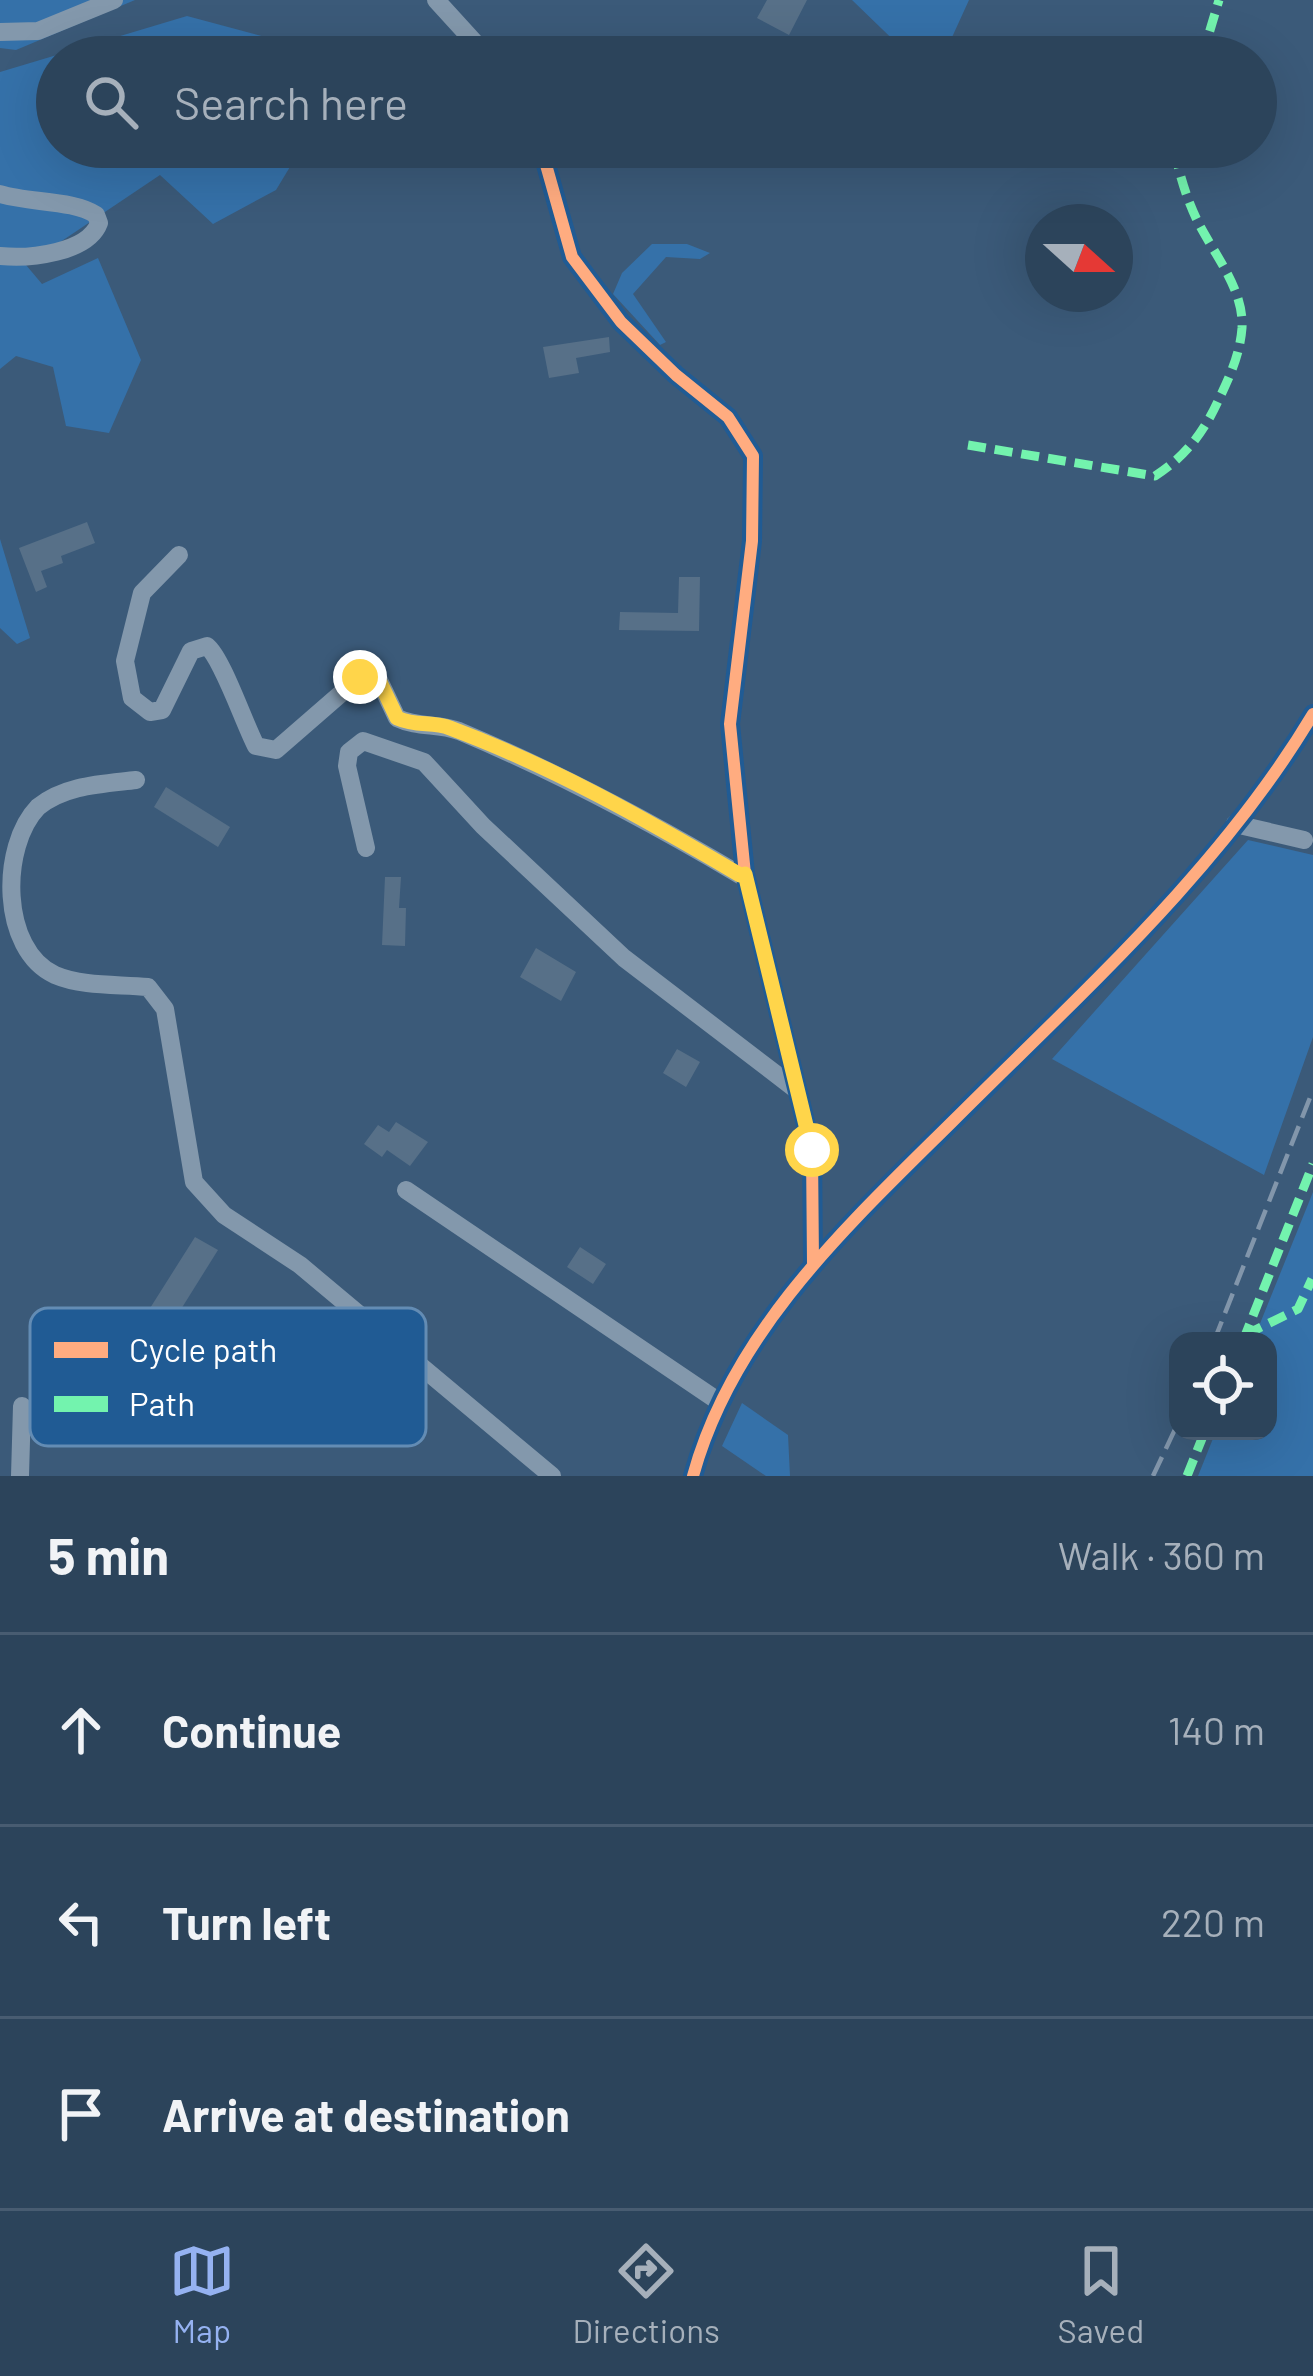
<!DOCTYPE html>
<meta charset="utf-8">
<style>
body{margin:0;font-family:Barlow,sans-serif;background:#344b61;color:#f1f3f6}
.controls{position:absolute;right:36px;bottom:36px;display:grid;overflow:hidden;border-radius:24px;box-shadow:0 12px 48px #0002}
.controls button{width:108px;height:108px;display:grid;place-items:center;padding:0;border:0;border-bottom:3px solid #485c71;background:#2c445b;color:#f1f3f6;font:60px sans-serif}
.compass{position:absolute;left:1025px;top:204px;width:108px;height:108px;border-radius:50%;background:#2c445b;box-shadow:0 12px 48px #0002;rotate:111deg}
.stop{position:absolute;width:36px;height:36px;margin:-27px;border:9px solid #ffd54a;border-radius:50%;background:#fff}
.stop.end{background:#ffd54a;border-color:#fff;box-shadow:0 3px 12px #0008}
.list{margin:0;padding:0;list-style:none}
h2{display:flex;justify-content:space-between;align-items:center;height:156px;margin:0;padding:0 48px;font-size:51px}
h2 small{font-size:39px;font-weight:400;color:#a6b0bb}
.list li{display:grid;grid-template-columns:78px 1fr auto;gap:36px;align-items:center;box-sizing:border-box;height:192px;padding:0 48px;border-top:3px solid #485c71}
.list b{display:block;font-size:45px;white-space:nowrap}
.list em{font-size:39px;font-style:normal;color:#a6b0bb}
.icon{flex:none;width:66px;height:66px;fill:none;stroke:currentColor;stroke-width:2;stroke-linecap:round;stroke-linejoin:round}
.map{position:relative;flex:none;width:1313px;height:1476px;overflow:hidden}
.search{position:absolute;background:#2c445b;box-shadow:0 12px 48px #0002;left:36px;right:36px;top:36px;height:132px;display:flex;align-items:center;gap:30px;box-sizing:border-box;padding:0 42px;border-radius:66px;color:#a6b0bb;font-size:45px}
.sheet{height:732px;background:#2c445b}
nav{display:flex;justify-content:space-around;align-items:center;box-sizing:border-box;height:168px;border-top:3px solid #485c71;background:#2c445b;font-size:33px;color:#a6b0bb}
nav a{display:grid;justify-items:center;gap:6px}
nav .on{color:#95b2f1}
.map>svg:first-child{display:block}
</style>
<div class="map">
<svg width="1313" height="1476" viewBox="0 0 1313 1476">
<rect width="100%" height="100%" fill="#3b5a79"/>
<!-- green -->
<path fill="#3571a9" d="M0 0H135L16 50 0 48Z
M852 0H969L943 57H911Z
M187 16 340 57H57V147H302L276 190 213 224 160 175 26 265 42 284 98 258 141 360 109 433 66 426 53 367 16 356 0 369V72Z
M652 244H687L710 253 700 259 666 257 633 294 666 342 660 345 613 294 622 273Z
M0 539 30 638 17 644 0 628Z
M1248 840 1313 855V1037L1264 1175 1052 1059Z
M1313 1192V1476H1198L1216 1431H1268V1341H1253Z
M742 1403 788 1435 790 1476H766L722 1446Z"/>
<!-- building -->
<path fill="#577088" d="M767 0H807L789 35 757 18Z
M609 337 610 352 576 358 579 373 549 378 543 347Z
M87 522 95 543 61 556 63 563 41 571 47 587 36 592 19 548Z
M679 577H700L699 631 619 630 620 612 678 613Z
M166 787 230 827 218 847 154 807Z
M385 877H401L399 908H406L405 946 382 945Z
M536 948 576 972 561 1001 520 977Z
M677 1049 700 1062 686 1087 663 1073Z
M396 1122 428 1142 410 1166 387 1150 382 1157 364 1144 378 1125 389 1132Z
M195 1237 218 1250 163 1338 140 1324Z
M580 1247 606 1264 593 1284 567 1267Z
M34 1338 76 1355 72 1363 57 1358 42 1398 29 1393 44 1354 31 1349Z"/>
<g fill="none" stroke-linecap="round" stroke-linejoin="round">
<!-- minor -->
<path stroke="#8398ac" stroke-width="18" d="M436 0 488 57
M0 32 38 31 114 0
M541 147 572 257 621 322 676 375 728 417 753 456 752 541 730 724 745 874 812 1150 813 1264
M0 194C29 203 74 200 96 215L99 223C88 253 29 259 0 256
M179 555 142 593 125 661 132 698 150 712 162 710 191 651 207 646C222 658 244 723 256 746L276 750 360 677 378 678 397 718C418 728 438 723 459 731 557 772 649 821 740 875L745 874
M136 780C102 784 65 785 38 807 0 846 0 950 55 975 83 987 119 984 148 987L165 1009 194 1182 224 1215 300 1265 552 1476
M1235 824 1304 840
M366 848 347 766 349 752 363 741 424 762 483 826 624 958 798 1091
M406 1190 721 1403
M20 1476 22 1406
M693 1476C733 1330 849 1224 953 1121 1080 994 1220 870 1313 714"/>
<!-- rail -->
<path stroke="#8296ab" stroke-width="4.5" stroke-dasharray="21 9" stroke-linecap="butt" d="M1214 1341 1313 1090
M1153 1476 1178 1423"/>
<!-- quiet -->
<path stroke="#73f3ae" stroke-width="9" stroke-dasharray="18 9" stroke-linecap="butt" d="M1202 57 1219 0
M968 445 1155 476C1186 456 1204 432 1219 399 1230 376 1240 354 1242 328 1244 291 1217 258 1200 226 1187 201 1179 174 1174 147
M1245 1335 1298 1309 1312 1279
M1243 1341 1313 1164
M1187 1476 1205 1431"/>
<!-- cycleway casing -->
<g stroke="#205b94" stroke-width="20">
<path id="cycleway" d="M541 147 572 257 621 322 676 375 728 417 753 456 752 541 730 724 745 874 812 1150 813 1264
M693 1476C733 1330 849 1224 953 1121 1080 994 1220 870 1313 714"/>
</g>
<!-- cycleway -->
<use href="#cycleway" stroke="#ffac80" stroke-width="12"/>
</g>
<g fill="none" stroke-linecap="round" stroke-linejoin="round">
<!-- route -->
<path stroke="#ffd54a" stroke-width="15" d="M360 677 378 678 397 718C417 727 432 721 450 728 552 766 647 820 740 875L745 874 812 1150"/>
</g>
<!-- legend -->
<rect x="30" y="1308" width="396" height="138" rx="18" fill="#205b94" stroke="#638cb4" stroke-width="3"/>
<rect x="54" y="1342" width="54" height="16" fill="#ffac80"/>
<rect x="54" y="1396" width="54" height="16" fill="#73f3ae"/>
<g font-size="33" fill="#fff">
<text x="129" y="1362">Cycle path</text>
<text x="129" y="1416">Path</text>
</g>
</svg>
<div class="controls">
<button><svg class="icon" aria-label="locate" viewBox="0 0 24 24"><circle cx="12" cy="12" r="6"/><path d="M12 2v4M12 18v4M2 12h4M18 12h4"/></svg></button>
</div>
<svg class="compass" viewBox="-18 -18 36 36"><path d="M0-13l5 13h-10z" fill="#e53935"/><path d="M0 13l5-13h-10z" fill="#a6b0bb"/></svg>
<div class="stop" style="left:812px;top:1150px"></div>
<div class="stop end" style="left:360px;top:677px"></div>
<div class="search"><svg class="icon" aria-label="search" viewBox="0 0 24 24"><circle cx="10" cy="10" r="6"/><path d="M15 15l6 6"/></svg>Search here</div>
</div>
<section class="sheet">
<h2>5 min<small>Walk · 360 m</small></h2>
<ul class="list">
<li><svg class="icon" aria-label="ahead" viewBox="0 0 24 24"><path d="M12 20V5M6 11l6-6 6 6"/></svg><div><b>Continue</b></div><em>140 m</em></li>
<li><svg class="icon" aria-label="left" viewBox="0 0 24 24"><path d="M17 20v-9H6M10 6l-5 5 5 5"/></svg><div><b>Turn left</b></div><em>220 m</em></li>
<li><svg class="icon" aria-label="arrive" viewBox="0 0 24 24"><path d="M6 21V4h12l-3 4 3 4H6"/></svg><div><b>Arrive at destination</b></div></li>
</ul>
</section>
<nav>
<a class="on"><svg class="icon" aria-label="map" viewBox="0 0 24 24"><path d="M3 6l6-2 6 2 6-2v14l-6 2-6-2-6 2zM9 4v14M15 6v14"/></svg>Map</a>
<a><svg class="icon" aria-label="directions" viewBox="0 0 24 24"><path d="M12 3l9 9-9 9-9-9zM9 14v-3h6M13 9l2 2-2 2"/></svg>Directions</a>
<a><svg class="icon" aria-label="saved" viewBox="0 0 24 24"><path d="M7 4h10v16l-5-4-5 4z"/></svg>Saved</a>
</nav>
